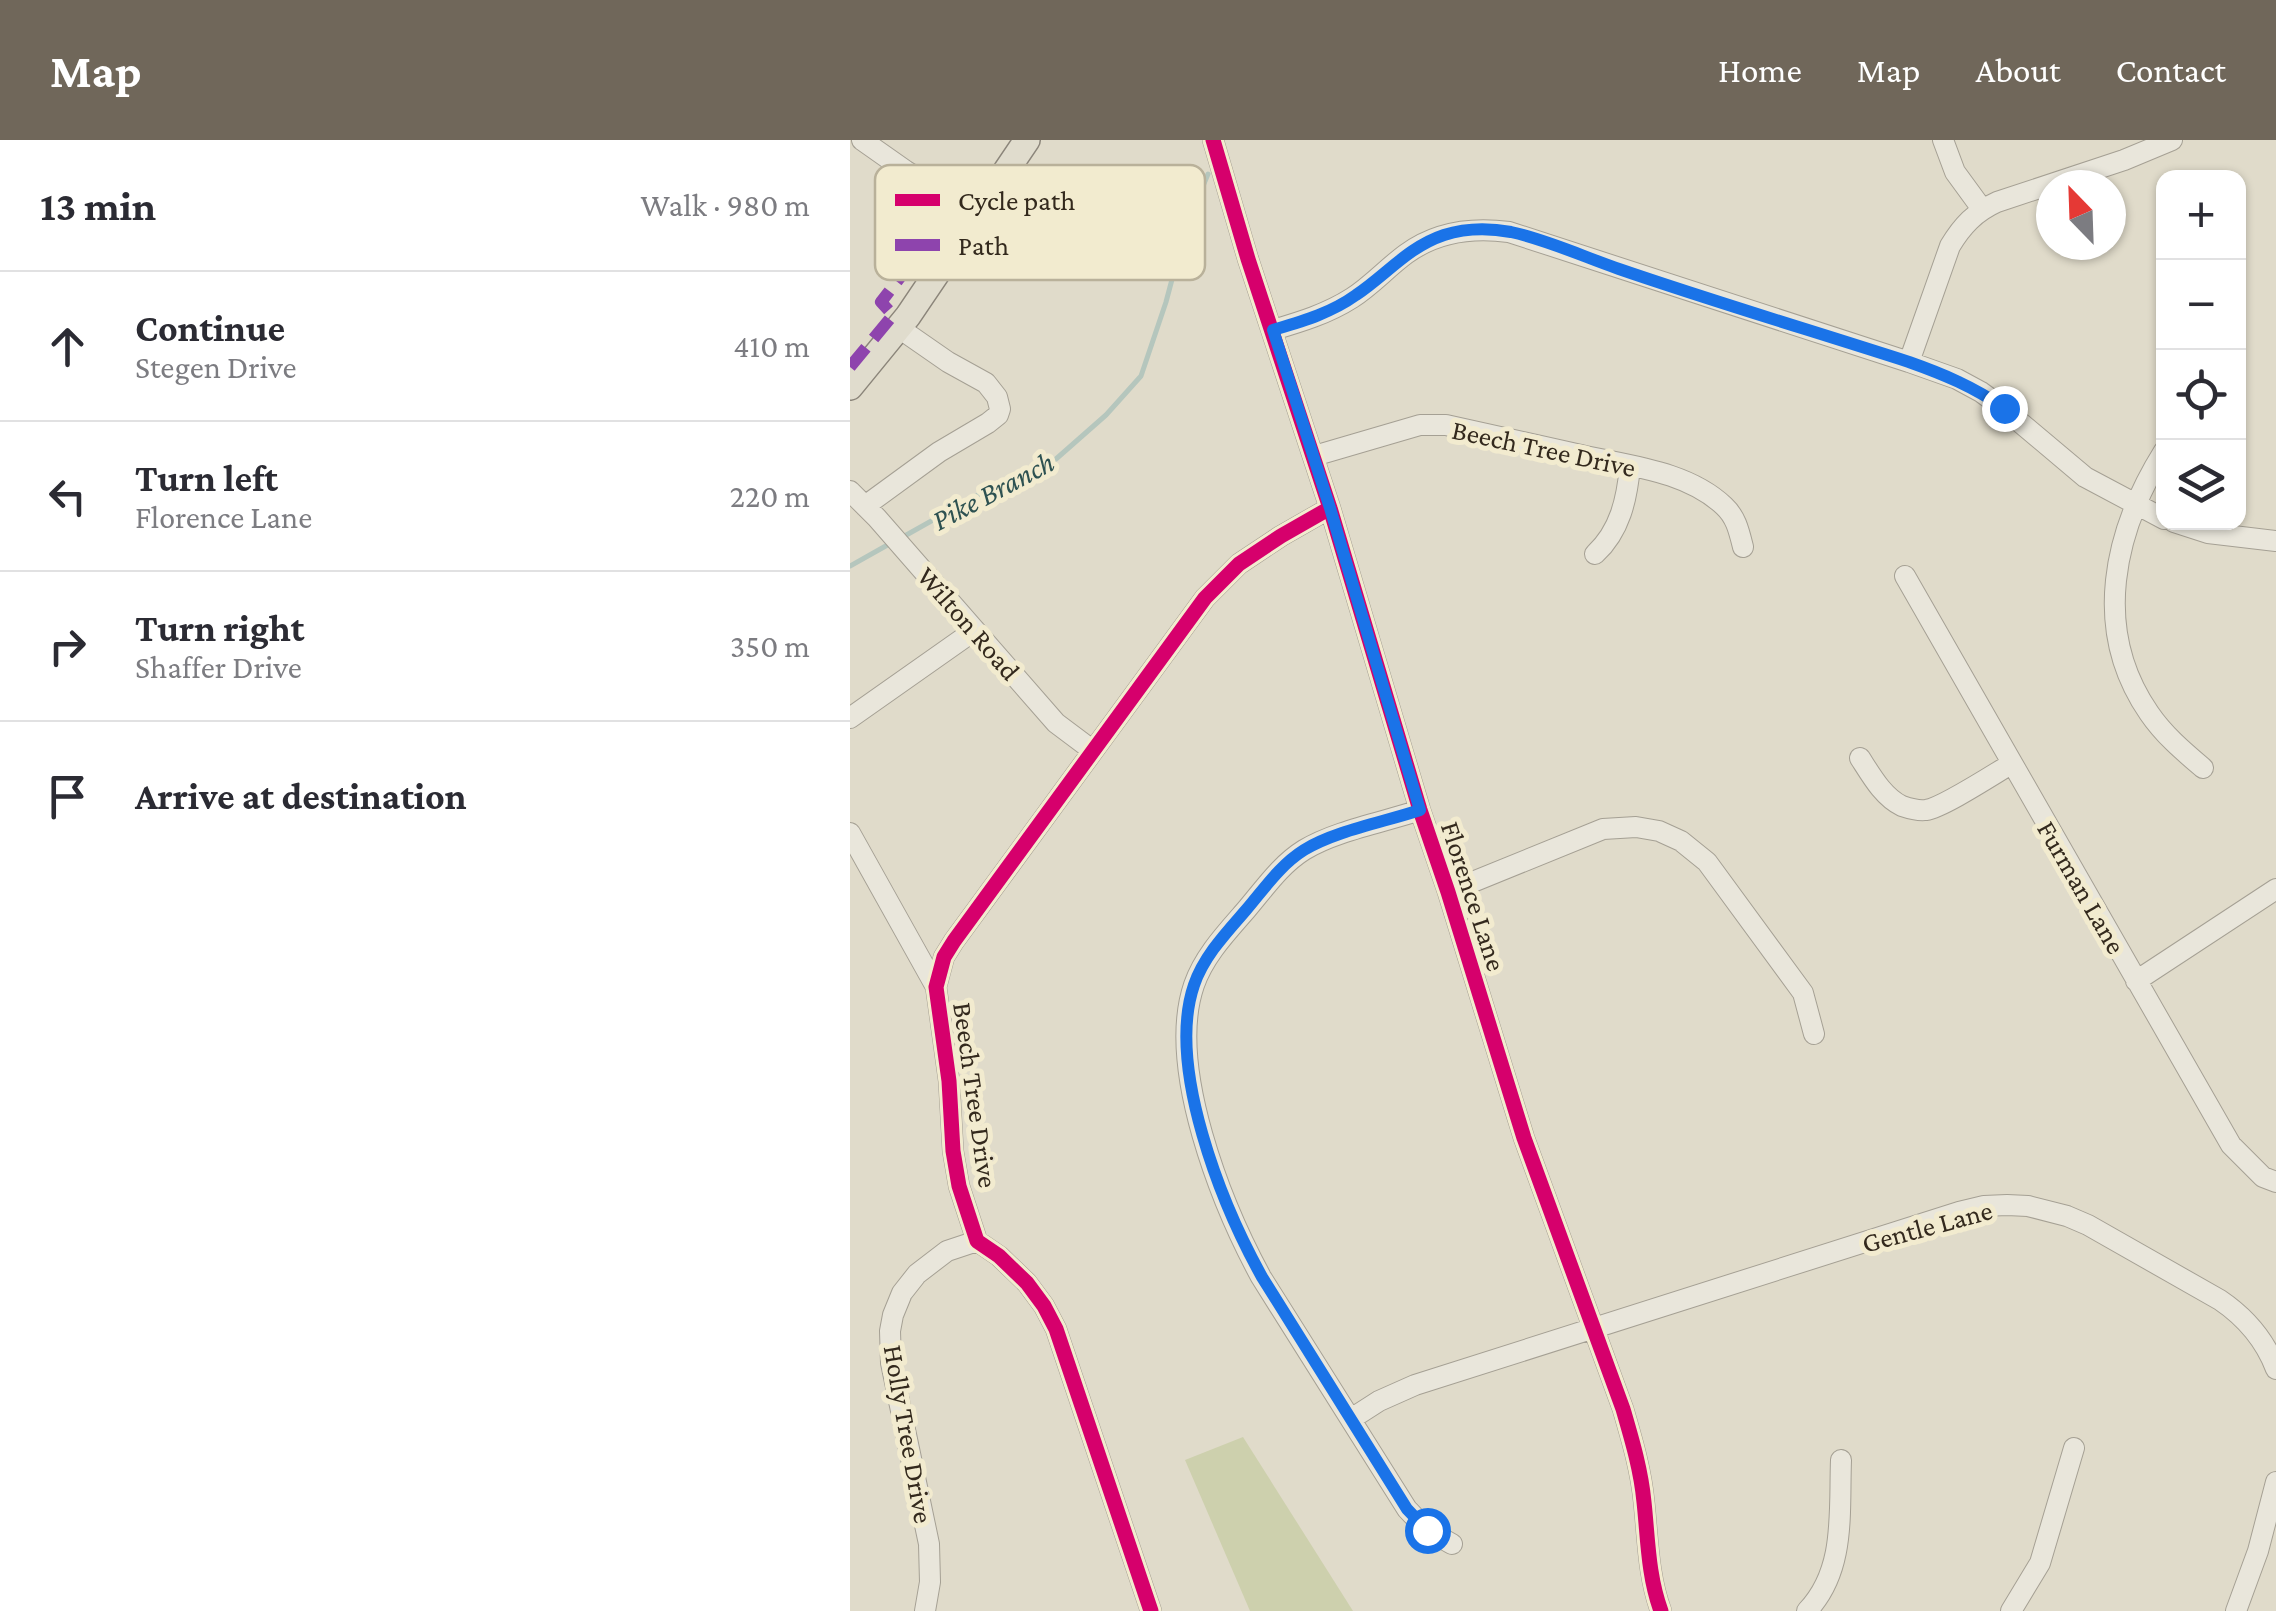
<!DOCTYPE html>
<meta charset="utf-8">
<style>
body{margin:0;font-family:"Crimson Pro",serif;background:#f7f7f7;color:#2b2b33}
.controls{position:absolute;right:30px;top:30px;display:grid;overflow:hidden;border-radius:20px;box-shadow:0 2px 8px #0004}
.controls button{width:90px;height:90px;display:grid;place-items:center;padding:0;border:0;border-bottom:2px solid #e1e1e2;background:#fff;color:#2b2b33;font:50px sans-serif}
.compass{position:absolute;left:1186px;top:30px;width:90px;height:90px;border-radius:50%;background:#fff;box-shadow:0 2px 8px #0004;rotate:337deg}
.stop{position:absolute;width:30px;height:30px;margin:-22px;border:8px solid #1a73e8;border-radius:50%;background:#fff}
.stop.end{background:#1a73e8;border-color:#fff;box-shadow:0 2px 10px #0008}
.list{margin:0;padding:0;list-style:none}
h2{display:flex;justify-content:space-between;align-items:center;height:130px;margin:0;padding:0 40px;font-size:42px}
h2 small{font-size:32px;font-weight:400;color:#7c7c81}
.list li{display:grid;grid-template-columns:65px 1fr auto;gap:30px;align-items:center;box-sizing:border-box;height:150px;padding:0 40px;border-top:2px solid #e1e1e2}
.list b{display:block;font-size:38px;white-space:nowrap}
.list p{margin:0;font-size:32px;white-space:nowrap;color:#7c7c81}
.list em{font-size:32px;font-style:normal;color:#7c7c81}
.icon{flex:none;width:55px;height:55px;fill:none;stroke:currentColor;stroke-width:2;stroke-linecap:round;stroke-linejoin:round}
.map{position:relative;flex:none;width:1426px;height:1471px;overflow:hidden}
header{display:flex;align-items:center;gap:60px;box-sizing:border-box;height:140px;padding:0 50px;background:#70675a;color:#fff}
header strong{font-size:48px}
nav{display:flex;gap:55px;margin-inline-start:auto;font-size:35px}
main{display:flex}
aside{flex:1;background:#fff}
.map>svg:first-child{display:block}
</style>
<header>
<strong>Map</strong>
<nav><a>Home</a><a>Map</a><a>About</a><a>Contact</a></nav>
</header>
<main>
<aside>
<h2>13 min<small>Walk · 980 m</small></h2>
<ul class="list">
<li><svg class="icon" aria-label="ahead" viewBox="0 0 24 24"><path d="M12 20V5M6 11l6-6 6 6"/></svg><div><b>Continue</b><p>Stegen Drive</p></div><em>410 m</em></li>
<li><svg class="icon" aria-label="left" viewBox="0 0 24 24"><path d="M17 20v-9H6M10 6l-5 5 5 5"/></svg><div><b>Turn left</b><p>Florence Lane</p></div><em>220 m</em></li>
<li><svg class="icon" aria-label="right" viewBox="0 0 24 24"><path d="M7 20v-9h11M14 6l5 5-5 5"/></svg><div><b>Turn right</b><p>Shaffer Drive</p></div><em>350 m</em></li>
<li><svg class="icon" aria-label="arrive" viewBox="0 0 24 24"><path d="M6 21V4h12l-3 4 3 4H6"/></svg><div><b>Arrive at destination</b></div></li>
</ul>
</aside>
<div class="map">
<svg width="1426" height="1471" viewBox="0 0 1426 1471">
<rect width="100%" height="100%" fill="#e0dbca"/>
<!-- green -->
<path fill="#cdd0ad" d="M393 1297 503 1471H400L335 1320Z"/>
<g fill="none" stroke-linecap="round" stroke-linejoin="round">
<!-- stream -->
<path stroke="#b5c6bd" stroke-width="5" d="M51 398 124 357 206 319 256 275 291 236 316 162 336 87 358 34
M0 426 41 403"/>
<!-- minor casing -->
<g stroke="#a5a094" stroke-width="22">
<path id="minor" d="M12 0 56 31 127 74
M363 0 398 119 480 368 570 670 598 752 674 998 773 1269C782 1300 791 1330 794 1362 798 1399 798 1436 811 1471
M1093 0 1105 32 1132 69
M423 190C450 182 477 174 502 158 521 146 537 128 556 114 586 92 622 87 659 92L1059 222 1107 239 1131 252 1153 268 1235 337 1314 379
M1059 222 1100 106C1112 86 1125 72 1147 62L1274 20 1322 0
M1314 311C1264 391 1241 489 1299 573 1314 595 1333 611 1353 628
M464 316 570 285H596C641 295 686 305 731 315 779 326 837 331 874 366 886 377 889 391 893 407
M0 351 27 378 206 583 242 610
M15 366 89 312 138 283 148 275 150 269 147 257 136 243 98 222 49 188
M1324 382 1358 393 1426 401
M745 414C770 391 777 359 780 326
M1055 436 1381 1005 1413 1037 1426 1042
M0 578 125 490
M1010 618C1021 635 1033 657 1052 666 1058 668 1070 671 1076 670 1092 668 1144 634 1161 624
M570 670C534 682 485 691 454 710 430 725 414 749 396 770 376 793 354 816 344 845 316 927 372 1065 411 1137L557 1369 577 1390 602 1404
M0 693 86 847
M598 752 753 689 786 687 809 691 831 701 857 722 953 853 964 894
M1286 841 1426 749
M501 1279 529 1261 565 1245 1109 1072 1134 1066 1157 1065 1178 1066 1217 1076 1238 1085 1370 1160C1395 1177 1415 1200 1426 1229
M75 1471 80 1442 79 1404 41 1223 40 1191 43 1175 52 1153 67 1134 97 1111 127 1101
M301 1471 206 1189 194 1166 177 1143 149 1116 127 1101 109 1046 103 1011 99 941 86 847 94 817 104 801 355 458 389 424 431 396 480 368
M957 1471C996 1430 989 1373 991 1320
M1161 1471 1190 1423 1224 1308
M1386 1471 1408 1411 1426 1342"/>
</g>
<!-- major casing -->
<g stroke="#8b857a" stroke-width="28">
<path id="major" d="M0 247 58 176 177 0"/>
</g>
<!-- minor -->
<use href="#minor" stroke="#e9e6db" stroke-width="20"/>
<!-- major -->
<use href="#major" stroke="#e0dccd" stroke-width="25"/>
<!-- quiet -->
<path stroke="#8e44ad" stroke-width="12" stroke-dasharray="25 12" stroke-linecap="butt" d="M0 227 43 175 31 162 51 136 90 73"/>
<!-- cycleway casing -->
<g stroke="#f2ebcf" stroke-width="21">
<path id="cycleway" d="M363 0 398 119 480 368 570 670 598 752 674 998 773 1269C782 1300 791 1330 794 1362 798 1399 798 1436 811 1471
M301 1471 206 1189 194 1166 177 1143 149 1116 127 1101 109 1046 103 1011 99 941 86 847 94 817 104 801 355 458 389 424 431 396 480 368"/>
</g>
<!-- cycleway -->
<use href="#cycleway" stroke="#d6006c" stroke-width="15"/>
</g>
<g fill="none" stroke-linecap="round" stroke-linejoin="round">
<!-- route -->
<path stroke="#1a73e8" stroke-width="12" d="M577 1390 557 1369 412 1137C372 1065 316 927 344 845 354 816 376 793 396 770 414 749 430 725 454 710 485 691 534 682 570 670L480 368 423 190C453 181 481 173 506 155 536 135 558 107 594 95 616 88 639 88 661 92 698 100 734 117 769 129 865 162 963 191 1059 222 1093 234 1124 247 1154 268"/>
</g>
<g text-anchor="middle" stroke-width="10" stroke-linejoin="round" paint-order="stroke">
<!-- street labels -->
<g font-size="28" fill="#33291d" stroke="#f2ebcf">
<text transform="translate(694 308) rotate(12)" y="10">Beech Tree Drive</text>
<text transform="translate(119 483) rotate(49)" y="10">Wilton Road</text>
<text transform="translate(1232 747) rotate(60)" y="10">Furman Lane</text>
<text transform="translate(624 756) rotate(72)" y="10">Florence Lane</text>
<text transform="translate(126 955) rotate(82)" y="10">Beech Tree Drive</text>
<text transform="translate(1077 1086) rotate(-15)" y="10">Gentle Lane</text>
<text transform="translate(59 1294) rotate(80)" y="10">Holly Tree Drive</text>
</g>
<!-- water labels -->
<g font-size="30" font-style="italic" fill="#2d5151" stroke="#f2ebcf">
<text transform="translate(143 351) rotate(-28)" y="10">Pike Branch</text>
</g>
</g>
<!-- legend -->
<rect x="25" y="25" width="330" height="115" rx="15" fill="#f2ebcf" stroke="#b9b19a" stroke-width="2.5"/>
<rect x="45" y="54" width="45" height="12" fill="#d6006c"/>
<rect x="45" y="99" width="45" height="12" fill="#8e44ad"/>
<g font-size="28" fill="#33291d">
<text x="108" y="70">Cycle path</text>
<text x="108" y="115">Path</text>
</g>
</svg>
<div class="controls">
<button>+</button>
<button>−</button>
<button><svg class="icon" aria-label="locate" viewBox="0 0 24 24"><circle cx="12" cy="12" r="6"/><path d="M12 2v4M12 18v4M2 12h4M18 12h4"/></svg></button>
<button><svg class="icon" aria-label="layers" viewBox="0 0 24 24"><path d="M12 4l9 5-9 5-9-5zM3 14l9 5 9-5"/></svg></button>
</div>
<svg class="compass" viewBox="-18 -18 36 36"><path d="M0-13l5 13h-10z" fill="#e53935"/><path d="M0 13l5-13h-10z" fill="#7c7c81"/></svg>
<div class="stop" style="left:577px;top:1390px"></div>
<div class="stop end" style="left:1154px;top:268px"></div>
</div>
</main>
